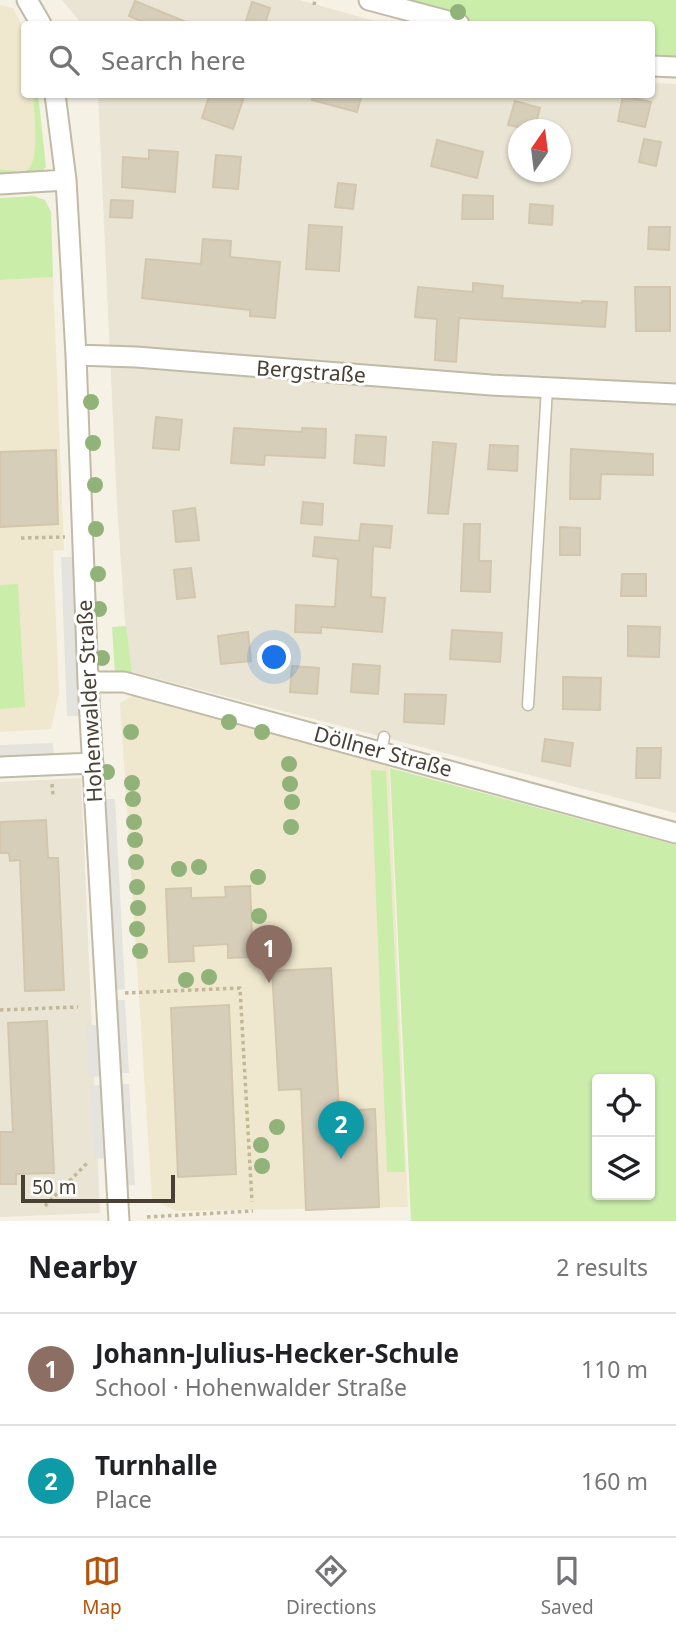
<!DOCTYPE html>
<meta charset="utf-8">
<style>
body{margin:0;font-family:"Noto Sans",sans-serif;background:#f2f2f2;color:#202124}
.controls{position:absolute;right:21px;bottom:21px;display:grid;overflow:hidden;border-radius:7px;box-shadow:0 2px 5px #0004}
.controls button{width:63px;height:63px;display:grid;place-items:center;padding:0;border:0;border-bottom:2px solid #e0e0e0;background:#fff;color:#202124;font:35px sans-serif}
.compass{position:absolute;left:508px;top:119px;width:63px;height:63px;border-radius:50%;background:#fff;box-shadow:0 2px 5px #0004;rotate:14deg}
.scale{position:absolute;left:21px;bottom:18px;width:154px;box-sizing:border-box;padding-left:7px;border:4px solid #484134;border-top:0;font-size:19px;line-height:24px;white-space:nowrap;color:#484134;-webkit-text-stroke:5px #fff;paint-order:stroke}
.you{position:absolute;left:275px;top:658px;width:24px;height:24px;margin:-18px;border:5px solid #fff;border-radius:50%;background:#1a73e8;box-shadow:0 0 0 10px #1a73e833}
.badge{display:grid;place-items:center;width:46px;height:46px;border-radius:50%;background:#b45309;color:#fff;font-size:23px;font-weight:700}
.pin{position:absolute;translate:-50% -58px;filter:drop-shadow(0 2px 4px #0008)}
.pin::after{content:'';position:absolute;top:37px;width:24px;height:21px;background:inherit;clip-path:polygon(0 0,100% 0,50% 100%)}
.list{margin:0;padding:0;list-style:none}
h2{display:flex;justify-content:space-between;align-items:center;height:91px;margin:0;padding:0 28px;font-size:30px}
h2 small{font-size:23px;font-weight:400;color:#757577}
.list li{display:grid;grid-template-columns:46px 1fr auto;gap:21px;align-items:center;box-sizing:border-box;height:112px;padding:0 28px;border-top:2px solid #e0e0e0}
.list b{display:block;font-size:26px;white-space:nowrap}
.list p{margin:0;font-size:23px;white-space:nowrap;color:#757577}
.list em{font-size:23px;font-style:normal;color:#757577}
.icon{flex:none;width:38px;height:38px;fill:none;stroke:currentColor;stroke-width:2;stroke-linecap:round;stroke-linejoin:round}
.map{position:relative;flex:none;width:676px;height:1221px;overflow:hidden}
.search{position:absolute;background:#fff;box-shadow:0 2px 5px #0004;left:21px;right:21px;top:21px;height:77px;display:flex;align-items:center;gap:18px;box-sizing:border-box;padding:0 24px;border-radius:7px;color:#757577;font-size:26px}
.sheet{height:315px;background:#fff}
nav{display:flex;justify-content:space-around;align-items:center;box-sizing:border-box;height:98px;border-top:2px solid #e0e0e0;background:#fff;font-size:19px;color:#757577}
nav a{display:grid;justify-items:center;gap:4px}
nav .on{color:#b45309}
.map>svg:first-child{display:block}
</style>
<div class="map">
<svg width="676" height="1221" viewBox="0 0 676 1221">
<rect width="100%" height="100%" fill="#f5f1e5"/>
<!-- residential -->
<path fill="#e9e4d3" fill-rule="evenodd" d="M62 0H299L386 24H82Z
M652 83 676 84V813L132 672 125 621 117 505 98 95 652 94ZM518 130H560V172H518Z
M81 778 100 1213 0 1217V782Z"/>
<!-- education -->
<path fill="#efe8ce" d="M0 5 13 8 24 30V94L38 95 46 167 39 173 0 176Z
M53 277 64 550 53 551 59 693 51 729 0 732V280Z
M135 694 389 764 408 1207 176 1211 152 1199 120 703Z"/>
<!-- green -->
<path fill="#caedaa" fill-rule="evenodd" d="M395 0H676V62L652 61V24H475L453 14Z
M33 95H38L46 167 39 173 0 176V170C9 169 19 174 27 170 40 163 34 109 33 95Z
M34 196 45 200 51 212 53 277 0 280V198Z
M18 584 25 707 0 709V585Z
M126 626 132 672 131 677 115 674 112 627Z
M390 768 676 845V1221H411ZM597 1079H650V1195H597Z
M371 770 386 771 405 1172H387Z"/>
<!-- parking -->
<path fill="#e5e3de" d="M61 557H73L79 716H67Z
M53 743 54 755 0 756V745Z
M103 799H115L125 989 113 990Z
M113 1000H125L129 1073H117Z
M86 1025H100L103 1076 89 1077Z
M117 1084H129L135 1185H122Z
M103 1085 108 1158 95 1159 90 1086Z"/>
<!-- building -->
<path fill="#d7ceba" stroke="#d3c6ac" stroke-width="2" d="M135 1 191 24H148L129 16Z
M252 2 270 8 265 24H245Z
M210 94H245L233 129 202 118Z
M313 94H362L357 112 312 100Z
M623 96 651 102 645 127 618 121Z
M515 101 540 108 534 130 508 125Z
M644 139 661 142 656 166 639 162Z
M437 140 483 152 477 178 431 166Z
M149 150 178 152 175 192 122 187 123 157 149 159Z
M216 155 241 157 238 189 213 187Z
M338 183 356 185 353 209 335 207Z
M463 195 493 196V219H462Z
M111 200 133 201 132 218 110 217Z
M530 204 553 206 552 225 529 223Z
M309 225 342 227 339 271 306 269Z
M649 227H670L669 250 648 249Z
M203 239 231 241 230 257 280 262 275 318 250 316V310L142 298 146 259 201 264Z
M473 283 503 286 502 298 582 303V301L607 302 605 327 459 318 456 362 435 360 437 319 415 317 418 287 473 292Z
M635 287H670V331H636Z
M156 417 182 420 179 450 153 448Z
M234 428 302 432V428L326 429 325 458 265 455 264 465 231 463Z
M356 435 386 437 384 466 354 463Z
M433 442 456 444 448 514 428 513Z
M490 445 518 446 517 471 488 469Z
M571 449 653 454V475L601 474 600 499H570Z
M56 450 58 524 0 527V452Z
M303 502 323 504 322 525 301 523Z
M195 508 199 540 176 542 173 511Z
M361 524 392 526 390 548 373 546 371 597 385 598 382 632 321 627V633L295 632 296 605 335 607 338 559 313 556 315 537 359 541Z
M464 524H480L479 561H491L490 592 461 591Z
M560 527 580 528V555H560Z
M191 568 195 597 177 599 174 570Z
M622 574H646V596H621Z
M628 626 660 627 659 657 628 656Z
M452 630 502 633 500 662 450 659Z
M248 632 251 661 221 664 218 636Z
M353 664 380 666 378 694 351 692Z
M292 666 319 668 317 694 290 692Z
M563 677 601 678 600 710 563 709Z
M405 694 446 695 444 724 404 722Z
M545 739 573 743 570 766 542 761Z
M637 748H661L660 778H636Z
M46 820 48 858H58L64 990 25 991 20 860 10 861 9 853H0V822Z
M250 886 253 957 228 958V944L193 946 194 961 169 962 166 889 191 888V898L226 897 225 887Z
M331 968 339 1111 375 1109 379 1207 306 1210 301 1089 279 1090 272 971Z
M229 1005 236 1174 178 1177 171 1008Z
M47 1021 54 1173 16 1174V1184H0V1132H13L8 1023Z"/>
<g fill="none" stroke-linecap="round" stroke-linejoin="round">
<!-- lane casing -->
<g stroke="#c1baa7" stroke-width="13">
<path id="lane" d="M528 705 547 388
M381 752 384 737"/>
</g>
<!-- street casing -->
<g stroke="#c1baa7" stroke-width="23">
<path id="street" d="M27 0 41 24
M369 0 459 24
M652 66 676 67
M55 94 66 180 76 355 88 682 119 1221
M0 184 66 180
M76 355 136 357 491 385 676 394
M88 682H124L676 833
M0 767 93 763"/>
</g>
<!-- path -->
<path stroke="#c4b797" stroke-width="3.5" stroke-dasharray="3.5 3.5" stroke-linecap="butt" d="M314 5 315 0
M21 538 65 537
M52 784 53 795
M125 993 240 988 252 1202
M0 1010 78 1007
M45 1206 89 1161
M147 1217 253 1211"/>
<!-- lane -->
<use href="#lane" stroke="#fff" stroke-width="10"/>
<!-- street -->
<use href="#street" stroke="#fff" stroke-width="19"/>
</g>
<!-- trees -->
<g fill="#91b379">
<circle cx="458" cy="12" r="8"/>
<circle cx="91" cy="402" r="8"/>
<circle cx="93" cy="443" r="8"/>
<circle cx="95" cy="485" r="8"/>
<circle cx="96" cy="529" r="8"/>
<circle cx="98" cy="574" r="8"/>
<circle cx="99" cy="609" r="8"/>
<circle cx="102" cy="658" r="8"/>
<circle cx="229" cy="722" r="8"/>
<circle cx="131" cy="732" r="8"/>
<circle cx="262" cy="732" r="8"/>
<circle cx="289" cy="764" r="8"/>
<circle cx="107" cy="772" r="8"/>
<circle cx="132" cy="783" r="8"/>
<circle cx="290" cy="784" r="8"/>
<circle cx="133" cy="799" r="8"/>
<circle cx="292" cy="802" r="8"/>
<circle cx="134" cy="822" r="8"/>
<circle cx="291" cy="827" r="8"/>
<circle cx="135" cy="840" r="8"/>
<circle cx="136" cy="862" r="8"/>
<circle cx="199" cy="867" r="8"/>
<circle cx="179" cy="869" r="8"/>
<circle cx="258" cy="877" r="8"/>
<circle cx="137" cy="887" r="8"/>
<circle cx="138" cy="908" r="8"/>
<circle cx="259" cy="916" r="8"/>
<circle cx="137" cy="929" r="8"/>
<circle cx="140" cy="951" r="8"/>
<circle cx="209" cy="977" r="8"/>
<circle cx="186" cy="980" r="8"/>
<circle cx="277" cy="1127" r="8"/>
<circle cx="261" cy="1145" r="8"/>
<circle cx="262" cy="1166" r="8"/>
</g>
<g text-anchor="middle" stroke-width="6" stroke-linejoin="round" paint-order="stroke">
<!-- street labels -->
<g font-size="21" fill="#484134" stroke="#fff">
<text transform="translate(311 372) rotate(4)" y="7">Bergstraße</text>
<text transform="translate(90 701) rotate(-93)" y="7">Hohenwalder Straße</text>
<text transform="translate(383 752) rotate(15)" y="7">Döllner Straße</text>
</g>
</g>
</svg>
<div class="controls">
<button><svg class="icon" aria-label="locate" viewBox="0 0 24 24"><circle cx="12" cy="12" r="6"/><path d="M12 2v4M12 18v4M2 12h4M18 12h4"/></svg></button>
<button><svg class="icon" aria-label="layers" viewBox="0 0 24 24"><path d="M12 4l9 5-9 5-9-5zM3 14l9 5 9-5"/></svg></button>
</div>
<svg class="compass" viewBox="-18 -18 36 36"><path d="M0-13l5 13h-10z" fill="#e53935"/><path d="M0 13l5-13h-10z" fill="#757577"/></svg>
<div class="scale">50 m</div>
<div class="you"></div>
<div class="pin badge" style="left:269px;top:983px;background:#8d6e63">1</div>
<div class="pin badge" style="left:341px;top:1159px;background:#0f9aa8">2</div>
<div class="search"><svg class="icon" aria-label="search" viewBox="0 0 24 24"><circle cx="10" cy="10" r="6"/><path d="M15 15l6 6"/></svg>Search here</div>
</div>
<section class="sheet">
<h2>Nearby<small>2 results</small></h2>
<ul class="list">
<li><span class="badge" style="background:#8d6e63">1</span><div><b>Johann-Julius-Hecker-Schule</b><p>School · Hohenwalder Straße</p></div><em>110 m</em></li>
<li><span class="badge" style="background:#0f9aa8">2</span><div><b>Turnhalle</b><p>Place</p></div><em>160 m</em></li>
</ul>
</section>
<nav>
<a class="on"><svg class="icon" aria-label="map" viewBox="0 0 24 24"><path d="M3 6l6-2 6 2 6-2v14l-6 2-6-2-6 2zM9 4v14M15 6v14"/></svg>Map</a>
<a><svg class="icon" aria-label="directions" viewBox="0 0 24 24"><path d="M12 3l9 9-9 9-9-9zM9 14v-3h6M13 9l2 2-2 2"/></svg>Directions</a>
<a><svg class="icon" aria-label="saved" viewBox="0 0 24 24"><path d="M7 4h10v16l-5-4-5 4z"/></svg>Saved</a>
</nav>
